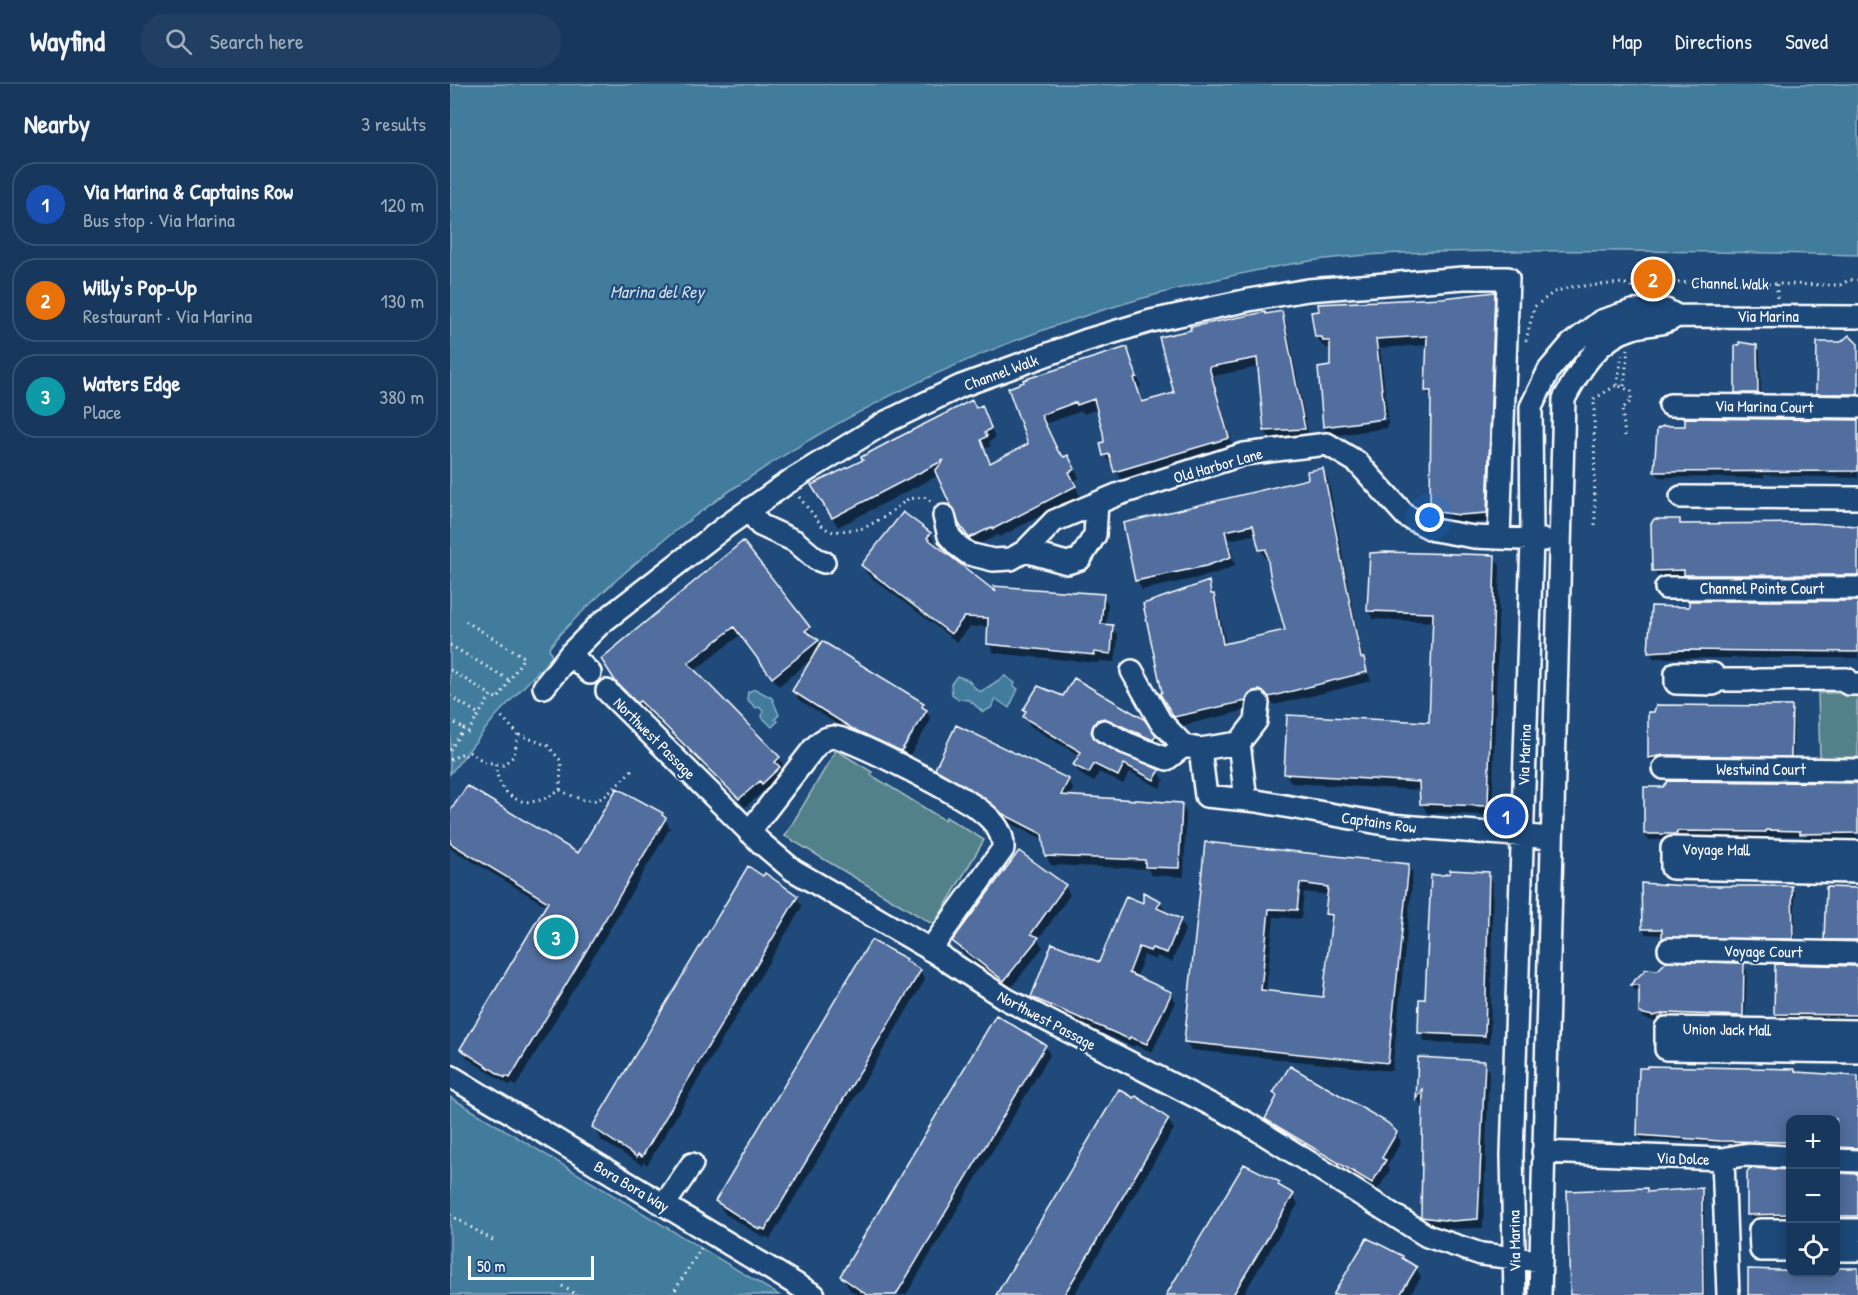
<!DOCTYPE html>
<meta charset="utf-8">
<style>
body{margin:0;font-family:"Patrick Hand",sans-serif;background:#203f62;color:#f1f3f6}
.controls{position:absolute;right:18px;bottom:18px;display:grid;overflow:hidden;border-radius:12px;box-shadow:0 3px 15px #0003}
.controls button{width:54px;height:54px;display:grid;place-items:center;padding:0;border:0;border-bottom:2px solid #365272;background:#17385c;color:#f1f3f6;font:30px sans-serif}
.scale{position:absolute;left:18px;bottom:15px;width:126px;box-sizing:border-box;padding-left:6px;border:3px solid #fff;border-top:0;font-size:16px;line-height:21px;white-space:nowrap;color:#fff;-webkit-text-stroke:4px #1f4a7a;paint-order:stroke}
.you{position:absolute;left:980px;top:434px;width:21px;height:21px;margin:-15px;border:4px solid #fff;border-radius:50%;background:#1a73e8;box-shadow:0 0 0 9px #1a73e833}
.badge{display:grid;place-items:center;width:39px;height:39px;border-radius:50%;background:#ff9aa2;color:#fff;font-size:20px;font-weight:700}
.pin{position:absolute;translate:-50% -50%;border:3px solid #fff;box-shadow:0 2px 6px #0006}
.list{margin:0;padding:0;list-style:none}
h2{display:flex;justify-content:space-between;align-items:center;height:78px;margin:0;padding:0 24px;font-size:26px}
h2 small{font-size:20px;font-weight:400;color:#9eacbb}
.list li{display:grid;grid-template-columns:39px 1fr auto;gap:18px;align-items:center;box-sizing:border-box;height:84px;margin:0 12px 12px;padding:0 12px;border:2px solid #365272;border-radius:24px}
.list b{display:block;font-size:22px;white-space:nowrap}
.list p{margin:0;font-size:20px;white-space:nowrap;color:#9eacbb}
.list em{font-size:20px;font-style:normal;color:#9eacbb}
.icon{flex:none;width:33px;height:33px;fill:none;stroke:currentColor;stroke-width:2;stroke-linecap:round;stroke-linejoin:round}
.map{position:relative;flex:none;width:1408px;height:1211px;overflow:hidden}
header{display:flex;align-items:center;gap:36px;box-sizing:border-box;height:84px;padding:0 30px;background:#17385c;border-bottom:2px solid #365272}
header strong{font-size:28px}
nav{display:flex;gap:33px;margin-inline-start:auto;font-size:21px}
.search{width:420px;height:54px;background:#203f62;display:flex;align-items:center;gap:15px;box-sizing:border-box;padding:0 21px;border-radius:24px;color:#9eacbb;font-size:22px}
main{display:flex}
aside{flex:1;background:#17385c}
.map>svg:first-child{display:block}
</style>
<header>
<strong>Wayfind</strong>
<div class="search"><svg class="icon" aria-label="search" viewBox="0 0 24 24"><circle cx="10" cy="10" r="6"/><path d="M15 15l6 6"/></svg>Search here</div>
<nav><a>Map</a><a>Directions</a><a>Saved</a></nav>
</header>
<main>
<aside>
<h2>Nearby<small>3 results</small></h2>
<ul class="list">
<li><span class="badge" style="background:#1a4fb4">1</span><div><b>Via Marina &amp; Captains Row</b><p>Bus stop · Via Marina</p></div><em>120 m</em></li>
<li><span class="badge" style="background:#e8710a">2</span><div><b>Willy's Pop-Up</b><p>Restaurant · Via Marina</p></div><em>130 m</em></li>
<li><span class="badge" style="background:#0f9aa8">3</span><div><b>Waters Edge</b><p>Place</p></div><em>380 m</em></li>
</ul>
</aside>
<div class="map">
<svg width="1408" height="1211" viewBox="0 0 1408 1211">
<rect width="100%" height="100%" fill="#1f4a7a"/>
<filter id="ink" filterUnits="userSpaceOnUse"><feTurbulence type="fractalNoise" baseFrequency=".0167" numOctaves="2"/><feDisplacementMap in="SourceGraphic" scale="12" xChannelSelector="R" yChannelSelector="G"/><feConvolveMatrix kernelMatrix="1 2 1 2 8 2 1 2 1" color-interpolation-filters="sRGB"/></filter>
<g filter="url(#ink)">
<!-- green -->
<path fill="#53818a" stroke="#a9c0c4" stroke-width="1.5" d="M1368 609H1407L1408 673 1370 674Z
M386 666 422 688 421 691 494 736 496 733 534 756 484 841 335 752Z"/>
<!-- water -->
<path fill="#427b9c" stroke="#8eb0c4" stroke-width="1.5" d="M0 0H1408V171C1293 168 1178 166 1063 167 1007 168 950 167 894 173 840 178 788 190 735 203 505 260 276 379 109 551L99 564 102 573 45 633 0 690Z
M507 592 518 596 528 607H532L555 592 565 599 564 602 568 605 559 624 546 615 541 624 533 628 519 616 508 615 502 610 501 600Z
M305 605 322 614 329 631 325 635 328 637 322 643 312 633 313 627 309 623 306 624 297 615 298 608Z
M0 1013 329 1211H0Z"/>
<!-- shadow -->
<path fill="#0007" fill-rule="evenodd" d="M1044 210 1049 219 1041 438 1016 439 986 436 981 427 982 316 976 306 978 261 930 264 938 333 876 341V344L938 336V344L880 352 874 343 881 266 872 261 866 252 992 215Z
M831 229 836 238 859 354 821 356 815 347 809 283 763 292 783 363 671 397 663 379 660 380 655 371V359L648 325 634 330 632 327 595 340 609 371 623 382 629 394 623 397 630 412 549 453 548 451 525 462 489 391 388 443 363 401 531 323 545 354 539 358 541 362 535 365 541 380 580 360 560 305 676 264 691 302 688 304 693 319 726 310 816 232Z
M1399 253 1408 258V316L1371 315 1368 309 1392 260Z
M1290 260H1304L1310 268 1311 315 1289 314 1286 309Z
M1237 335 1408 336V394L1314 391V394L1209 393 1206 387 1237 343Z
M872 386 878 395 913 576 921 597 825 621 816 615 801 625 731 642 711 610 758 499 768 520 776 561 837 547 819 474 816 475 811 466 807 450 779 456 785 482 761 491 692 506 687 497 674 440 860 396Z
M1229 436 1232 441 1408 443V497H1238L1235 491 1207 492 1203 486Z
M480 450 485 459 483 461 550 513 653 511 658 520 656 542 662 543 668 552 665 578 649 577 648 579 544 569 539 560V542L520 543 507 558 418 491 413 482Z
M293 459 371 561 473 620 481 636 457 676 450 673 477 628 475 626 447 671 409 654 349 616 343 607 363 574 329 602 290 551 244 587 329 674 334 683 330 687 334 693 318 708 316 705 295 723 196 625 193 627 172 606 158 585Z
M1045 473 1050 482 1042 731 977 729 972 720 971 706 841 699 836 690 981 639 984 538 923 535 918 526Z
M1240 518H1408V574H1203L1200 568 1202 523 1240 524Z
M589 604 705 652 710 661 647 651V658L708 687 714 696 710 704 680 688 673 700 649 688 644 698 630 690 625 681 630 672 580 642 575 633V626Z
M1341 624 1344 629 1343 678 1203 679 1199 673Z
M486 685 618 696 623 705 619 713 731 720 736 729 734 793 701 791 698 785 601 781 596 771 595 756 560 739 535 719 492 694Z
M1219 698 1408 699V755H1355L1353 752H1319V754L1230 753V755L1199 756 1195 750Z
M17 704 128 771 212 730 220 744 66 1002 62 1000 60 1002 17 974 12 965 97 822 0 764V730Z
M757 760 958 781 963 790 942 987 741 966 735 957ZM854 808 879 811 876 830 882 839 874 914 816 908 824 833 851 835Z
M1038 789 1043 798 1040 960 975 958 970 949 971 916H977Z
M615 802 620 811 588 856 593 863 560 905 509 866 504 857Z
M1236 804H1341L1345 809V860H1217L1214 851 1196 850 1193 845Z
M1377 805H1408V863L1379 861 1375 855Z
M347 814 352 823 197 1081 194 1078 192 1081 152 1057 143 1043Z
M710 818 715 827 714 829 730 837 735 846 722 878 707 872 706 876 694 871 686 894 721 909 726 918 702 968 685 961 684 963 588 922 583 913 650 880 694 821Z
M456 876 470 887 475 896 320 1155 316 1152 315 1154 275 1130 267 1117Z
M1293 881 1297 887 1295 937 1220 934 1207 938 1194 934 1190 929 1191 907H1185L1182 902 1197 887Z
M1327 882 1408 883V937L1329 936 1326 930Z
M595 962 600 971 456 1211H409L400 1206 392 1192Z
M969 975 1034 978 1039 987 1033 1144 989 1145 978 1142 973 1133 974 1020 972 1023 968 1015Z
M1345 990 1408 993V1071L1386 1070V1036H1340V1062L1192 1056 1189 1051Z
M825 1009 946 1049 951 1058 937 1082 940 1086 927 1107 822 1044 816 1035 828 1014Z
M718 1036 724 1045 624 1211H547Z
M1300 1086H1340V1136L1303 1138 1300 1132 1298 1088Z
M1386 1089 1408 1091V1137H1386Z
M829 1100 842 1111 848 1120 793 1211H717Z
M1196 1106 1198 1109 1251 1106 1254 1111 1255 1211H1121Z
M952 1173 966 1184 971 1193 960 1211H884Z"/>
<!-- building -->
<path fill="#516e9e" stroke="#fff" stroke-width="1.5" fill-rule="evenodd" d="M1045 208 1037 429 1010 431 980 427 981 307H975L977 252 926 255 934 323 933 335 873 343 868 284 880 282V257H873L872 253H865L861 228 869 227 868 220 992 214Z
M832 227 855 345 814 347 807 274 759 283 779 354 664 388 659 370 653 372 650 359 654 358 653 349 644 315 627 321 626 318 591 331 608 367 614 373 618 371 625 385 619 388 626 402 543 445 542 443 519 454 509 440 485 387 494 376 382 434 361 401 413 376 411 373 443 356 522 316 526 324 532 321 541 344 535 349 537 352 531 356 540 379 578 360 558 304 574 298 573 296 677 263 687 293 684 294 692 318 724 309 709 253 741 246 740 243 815 228 816 230Z
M1399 251 1408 260V310H1366L1367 258H1391Z
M1289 258 1307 261 1308 309H1285V261H1289Z
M1235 334 1408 336V387L1204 388 1207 345 1213 342H1235Z
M873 384 911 574H914L917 588 819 613 810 606 803 607 796 617 724 633 710 610 712 608 693 520 759 497 761 510H764L773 560 835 546 821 496 816 465 809 466 803 441 775 447 781 473 756 482 685 497 673 439 858 395 857 387Z
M453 428 481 449 477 454 546 508 543 502 654 510 651 540 663 541 661 570 644 568V571L537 560 538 534 514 533 501 550 411 481Z
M1204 435H1230V440L1361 439 1408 442V491H1234V486L1202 487 1201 440Z
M293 457 360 543 355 547 369 556 322 594 284 543 238 579 330 673 325 678 330 683 312 700 310 697 289 715 190 617 187 619 166 598 151 575Z
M935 468 1045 471 1038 722 970 720 969 698 834 690 837 631 979 638 983 529 917 527 920 469Z
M1239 517H1408V568L1232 566 1198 568 1201 522 1239 523Z
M372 557 474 619 472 623 477 626 451 667 403 645 342 607Z
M624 594 694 635 706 651 703 656 654 634 647 636 641 648 648 658 710 686 704 696 674 680 668 692 644 680 639 689 623 681 631 668 573 633 576 627 573 626 588 602 613 612Z
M1206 621 1342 622 1341 673 1214 671 1198 674V628H1204Z
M506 641 619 695 611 711 732 719 729 784 695 783V776L595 772 592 750 553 730 528 710 485 685Z
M1218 697 1408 699V749L1350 750V747L1316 746V748L1227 747V750H1194V703H1213Z
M17 702 128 769 167 704 213 729 212 731 216 734 60 994 56 992 55 994 10 965 98 818 0 759V727Z
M755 758 959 780 938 979 734 958ZM850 799 878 803 875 830 882 831 873 913 811 906 819 825 847 826Z
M569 767 616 801 581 850 589 853 554 897 502 857Z
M298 782 313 792 315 789 348 812 192 1073 188 1070 187 1073 142 1043Z
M1000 786 1039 788 1035 952 968 949 969 915H975L981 791H993L1000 789Z
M1191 799 1236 802H1342L1343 855 1212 854V845H1192Z
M1376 803 1408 804V856H1374Z
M693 808 711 817 707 824 731 835 717 869 702 864 700 867 689 863 679 889 722 908 697 960 680 953 679 955 581 913 602 859 649 878 676 812 693 819Z
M421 856 457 875 456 877 471 886 315 1146 311 1144 310 1146 265 1117Z
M1217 877 1294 879 1293 932 1216 929 1203 932 1189 929V901H1180L1196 885 1208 886Z
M1325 880 1408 882V931L1324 930Z
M546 931 596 961 446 1211H417L390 1192Z
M968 973 1035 977 1028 1135 1002 1137 971 1133 973 1005 966 1016Z
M840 982 938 1039 947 1048 932 1074 936 1076 922 1099 815 1035 827 1012 823 1009Z
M1197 982 1344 985 1346 988 1408 992V1064L1386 1063V1035H1341V1058L1270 1057 1187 1051 1189 984H1197Z
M669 1005 684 1014 686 1012 719 1035 643 1163 614 1211H546Z
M794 1080 830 1098 828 1101 844 1110 783 1211H716Z
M1300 1084 1341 1086V1130L1297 1131V1088Z
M1386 1089 1408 1090V1132H1386Z
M1197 1104V1108L1252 1104 1253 1211H1120L1117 1107Z
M917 1154 953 1172 952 1174 967 1183 950 1211H883Z
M1386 1184H1408V1211H1298V1185L1386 1188Z"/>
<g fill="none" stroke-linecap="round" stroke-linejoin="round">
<!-- minor casing -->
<g stroke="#fff" stroke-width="26">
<path id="minor" d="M1220 321 1408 323
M1231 413 1408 414
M300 427 310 441 345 457 366 475 374 478
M494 432 499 452 508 462 519 470 543 476 561 475 575 467 604 437 669 410 794 370 877 360 907 378 956 432 984 446 1024 453 1094 456
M575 467 617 479 630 475 645 451 647 419
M1216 504H1408
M120 570 140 589
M682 587 710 637 734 662
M1267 596 1263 590 1226 589V599L1263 600 1267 596H1299
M1308 596 1397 595 1398 600H1408
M94 603 120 570 150 540 275 443 337 399 436 338 511 302 637 256 701 237 799 216 858 206 1014 194H1058L1049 454
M157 607 311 759 343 786 478 864 556 915 795 1038 977 1152 1031 1170 1090 1177
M654 647 676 659 717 675 734 662 750 665 756 712 807 717 940 741 1102 754
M789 659 796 716
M750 665 789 659 806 637 808 619
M1214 684 1408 686
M299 748 364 664C370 658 374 654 383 653 399 652 516 714 531 727 543 736 554 749 553 765L480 866
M1408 768 1222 764V784L1408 788
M1219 865 1408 869
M1408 947 1216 944V965L1408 968
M0 992 364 1211
M1093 1068 1273 1075 1278 1211
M1273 1075 1293 1071 1340 1073
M1386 1076 1408 1077
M214 1121 242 1080
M1340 1146H1310L1311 1166H1340
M1386 1146H1408
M1386 1166H1408
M1065 1211 1062 1071 1082 456 1081 323 1099 286 1121 260 1151 237 1182 227 1196 226H1216L1227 232 1408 233
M1090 1211 1114 315C1130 285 1148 254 1183 244 1198 239 1213 242 1227 232"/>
</g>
<!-- path -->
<path stroke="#fff" stroke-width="3" stroke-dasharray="1.5 4.5" stroke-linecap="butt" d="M1188 206 1203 198 1390 201 1399 196H1408
M1327 214V200
M1076 257 1084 223 1104 208 1121 203 1174 199 1189 208
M1167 301 1172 271
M1174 302 1178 265
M349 413 374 444 383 448 414 444 436 432 458 415 474 413 484 419
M1145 441 1144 315 1167 301 1181 307V317L1172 325 1175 352
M0 561 59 596
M0 586 41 611
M0 612 29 630
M0 636 14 645
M0 666 14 645 18 648 41 611 48 615 74 573 12 535
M19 668 35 678 53 681 64 672 68 650 51 632
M0 676 13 669 16 672
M45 680C50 719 79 728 110 706L111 677 98 662 68 650
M110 706C150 727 152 715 182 686
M0 1131 46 1158
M112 1202 127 1211
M222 1211 251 1164"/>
<!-- minor -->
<use href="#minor" stroke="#1f4a7a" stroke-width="21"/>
</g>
</g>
<g text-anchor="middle" stroke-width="4.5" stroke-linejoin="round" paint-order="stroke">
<!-- street labels -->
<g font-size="16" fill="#fff" stroke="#1f4a7a">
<text transform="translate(1280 199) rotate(1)" y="6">Channel Walk</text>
<text x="1318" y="238">Via Marina</text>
<text transform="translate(551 288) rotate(-20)" y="6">Channel Walk</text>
<text transform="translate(1314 322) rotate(1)" y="6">Via Marina Court</text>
<text transform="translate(768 381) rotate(-16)" y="6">Old Harbor Lane</text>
<text x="1312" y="510">Channel Pointe Court</text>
<text transform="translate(205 654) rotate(45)" y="6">Northwest Passage</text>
<text transform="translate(1074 671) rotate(-88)" y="6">Via Marina</text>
<text x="1311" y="691">Westwind Court</text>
<text transform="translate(929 738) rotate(8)" y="6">Captains Row</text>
<text transform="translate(1266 765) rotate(1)" y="6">Voyage Mall</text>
<text transform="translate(1313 867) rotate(1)" y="6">Voyage Court</text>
<text transform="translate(597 936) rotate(28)" y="6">Northwest Passage</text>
<text transform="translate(1277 945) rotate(1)" y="6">Union Jack Mall</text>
<text transform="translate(1233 1074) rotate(2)" y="6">Via Dolce</text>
<text transform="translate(182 1102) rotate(31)" y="6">Bora Bora Way</text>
<text transform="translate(1064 1157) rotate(-91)" y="6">Via Marina</text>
</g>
<!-- water labels -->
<g font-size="18" font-style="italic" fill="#d0dee6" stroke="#1f4a7a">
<text x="207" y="214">Marina del Rey</text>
</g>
</g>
</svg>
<div class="controls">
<button>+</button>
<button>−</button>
<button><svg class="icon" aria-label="locate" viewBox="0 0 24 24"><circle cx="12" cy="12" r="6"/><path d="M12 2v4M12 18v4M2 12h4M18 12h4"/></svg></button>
</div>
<div class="scale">50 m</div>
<div class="you"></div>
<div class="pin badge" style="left:1056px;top:732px;background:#1a4fb4">1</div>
<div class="pin badge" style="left:1203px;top:195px;background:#e8710a">2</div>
<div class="pin badge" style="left:106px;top:853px;background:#0f9aa8">3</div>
</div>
</main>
